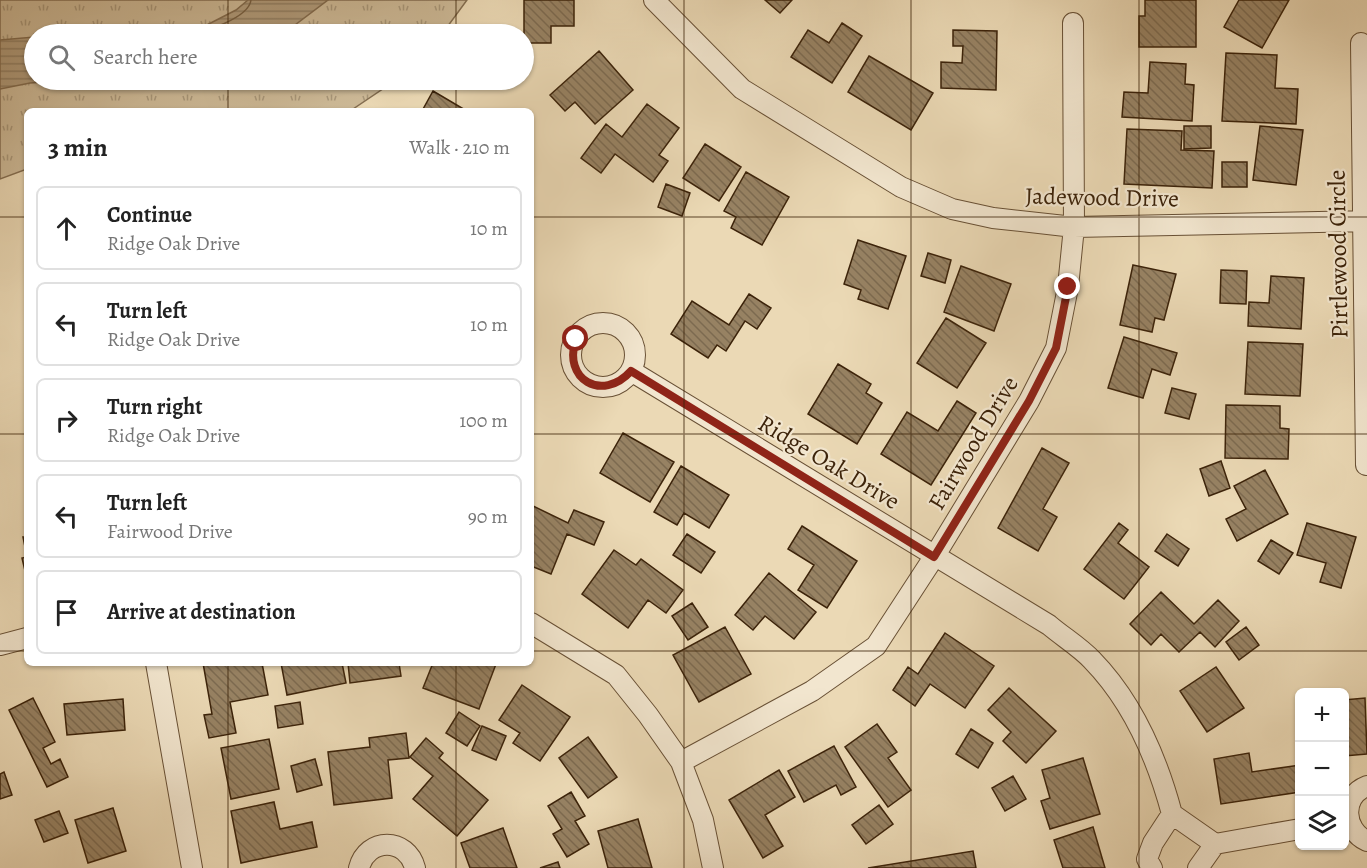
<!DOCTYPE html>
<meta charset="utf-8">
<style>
body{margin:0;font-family:Alegreya,serif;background:#f2f2f2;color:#222}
.controls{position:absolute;right:18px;bottom:18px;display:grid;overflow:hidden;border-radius:9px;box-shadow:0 2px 4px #0004}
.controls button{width:54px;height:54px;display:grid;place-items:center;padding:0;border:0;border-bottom:2px solid #e0e0e0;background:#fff;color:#222;font:30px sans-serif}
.stop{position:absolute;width:18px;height:18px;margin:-14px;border:4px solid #8f2418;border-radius:50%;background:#fff}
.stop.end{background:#8f2418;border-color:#fff;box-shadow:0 2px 6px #0008}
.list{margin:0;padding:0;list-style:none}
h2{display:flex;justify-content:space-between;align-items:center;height:78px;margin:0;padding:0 24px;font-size:26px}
h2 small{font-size:20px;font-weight:400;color:#767676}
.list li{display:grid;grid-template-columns:39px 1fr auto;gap:18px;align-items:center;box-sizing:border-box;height:84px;margin:0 12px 12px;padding:0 12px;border:2px solid #e0e0e0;border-radius:9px}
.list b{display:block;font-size:22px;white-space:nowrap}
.list p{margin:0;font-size:20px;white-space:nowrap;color:#767676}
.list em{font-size:20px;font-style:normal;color:#767676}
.icon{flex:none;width:33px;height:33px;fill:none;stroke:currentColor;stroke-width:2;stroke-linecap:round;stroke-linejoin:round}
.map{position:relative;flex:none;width:1367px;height:868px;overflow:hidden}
.search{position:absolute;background:#fff;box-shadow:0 2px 4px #0004;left:24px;top:24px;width:510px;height:66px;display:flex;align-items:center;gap:15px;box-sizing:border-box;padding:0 21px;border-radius:33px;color:#767676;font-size:22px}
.panel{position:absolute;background:#fff;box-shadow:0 2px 4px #0004;left:24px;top:108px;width:510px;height:558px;border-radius:9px}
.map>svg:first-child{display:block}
</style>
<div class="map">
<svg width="1367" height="868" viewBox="0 0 1367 868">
<defs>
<pattern id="grass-tufts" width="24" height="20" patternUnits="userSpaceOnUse" patternTransform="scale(1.5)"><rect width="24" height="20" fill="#cdba98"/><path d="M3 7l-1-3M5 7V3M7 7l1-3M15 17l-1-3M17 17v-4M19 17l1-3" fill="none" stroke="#a8977a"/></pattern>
<pattern id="water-rules" width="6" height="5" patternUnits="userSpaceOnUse" patternTransform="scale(1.5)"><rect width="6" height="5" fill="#b09b7b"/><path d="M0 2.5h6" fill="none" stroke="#907e63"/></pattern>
<pattern id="building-back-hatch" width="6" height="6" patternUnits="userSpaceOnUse" patternTransform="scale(1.5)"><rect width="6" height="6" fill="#978263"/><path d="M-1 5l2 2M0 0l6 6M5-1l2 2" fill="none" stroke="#7c6a50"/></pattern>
</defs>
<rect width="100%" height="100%" fill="#ebd9b5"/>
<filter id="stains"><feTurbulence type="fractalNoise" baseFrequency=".00333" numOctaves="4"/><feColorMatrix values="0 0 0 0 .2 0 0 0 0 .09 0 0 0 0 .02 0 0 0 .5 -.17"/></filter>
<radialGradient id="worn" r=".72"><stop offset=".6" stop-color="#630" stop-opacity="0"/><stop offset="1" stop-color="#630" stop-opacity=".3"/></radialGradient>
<!-- grass -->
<path fill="url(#grass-tufts)" stroke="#846e51" stroke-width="1.5" d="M0 0H467L442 34H34V80H396L350 111H27V169L0 179Z"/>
<!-- water -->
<path fill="url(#water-rules)" stroke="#826b4e" stroke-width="1.5" d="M248 0H328L283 34H71L201 28 236 10Z
M34 37V80H77L30 83 0 89V40Z"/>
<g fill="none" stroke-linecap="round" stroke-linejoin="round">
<!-- shore -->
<path stroke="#765f42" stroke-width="1.5" d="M186 34C202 34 249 18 251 0"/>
</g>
<!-- building -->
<path fill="url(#building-back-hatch)" stroke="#3c230a" stroke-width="1.5" d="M524 0H574V26H551V43H524Z
M765 0H792L780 13Z
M1145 0H1196V47H1139V16H1145Z
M1239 0H1289L1262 48 1224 27Z
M842 23 862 36 832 83 791 57 808 30 829 43Z
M953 30 997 31 996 90 941 88V62L962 63 963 46H953Z
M599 51 633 90 595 124 575 102 565 111 550 95Z
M1226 53 1277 55 1275 88 1298 89 1296 124 1222 121Z
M869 56 933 93 911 130 848 92Z
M1150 62 1186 64 1185 84 1194 85 1192 121 1122 117 1124 92 1148 93Z
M433 91 467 111H422Z
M647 104 679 128 659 155 668 161 653 182 615 154 601 173 581 158 606 124 622 137Z
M1184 126H1211V148L1184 149Z
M1260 126 1303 130 1296 185 1253 180Z
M1127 129 1182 131 1181 150 1214 151 1212 188 1124 184Z
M705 144 741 167 719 201 683 178Z
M1222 162H1247V187H1222Z
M746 172 789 197 762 245 731 228 736 217 724 211Z
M666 184 690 193 682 216 658 207Z
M858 240 906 256 888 309 858 299 861 290 844 284Z
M928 253 951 260 945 283 921 276Z
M1133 265 1176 274 1164 320 1155 318 1152 332 1120 325Z
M961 266 1011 284 994 331 944 312Z
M1221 270 1247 271 1246 304 1220 303Z
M1271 276 1304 278 1301 329 1248 326 1249 302 1269 303Z
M749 294 771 308 757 329 745 321 726 351 717 345 708 358 671 334 692 301 729 325Z
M946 318 986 343 957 388 917 363Z
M1124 337 1177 353 1170 375 1152 369 1143 398 1108 388Z
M1248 342 1303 344 1300 396 1245 394Z
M838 364 871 384 866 393 882 403 857 444 808 414Z
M1172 388 1196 394 1189 419 1165 413Z
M957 401 976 413 931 485 881 454 907 412 938 431Z
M1226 405 1280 406V428L1289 429 1288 459 1225 458Z
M623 433 674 462 650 502 600 473Z
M1042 448 1069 463 1043 509 1057 517 1038 551 998 528Z
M1221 461 1230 488 1209 496 1200 469Z
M681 466 729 495 709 528 684 513 677 525 654 512Z
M1265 470 1288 514 1237 541 1226 519 1246 509 1234 486Z
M531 505 568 523 574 510 604 522 594 545 567 534 551 574 531 566Z
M1119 523 1128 530 1118 543 1149 567 1124 599 1084 569Z
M1307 523 1356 537 1341 588 1320 582 1326 563 1297 555Z
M802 526 857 561 827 608 798 590 814 565 788 549Z
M687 534 715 552 701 573 673 555Z
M1167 534 1189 549 1178 566 1155 551Z
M23 537H27V575H26L22 558 27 557Z
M1271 540 1293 553 1279 574 1258 561Z
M614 550 636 565 641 559 683 590 666 613 648 600 628 628 582 594Z
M769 573 816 612 794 639 765 616 753 630 735 615Z
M1161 592 1194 624 1218 600 1239 621 1215 647 1200 632 1179 652 1161 634 1151 645 1130 624Z
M692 603 708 627 688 640 672 616Z
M725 627 751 674 699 702 673 655Z
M1246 627 1259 645 1239 660 1226 642Z
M945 633 994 666 965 708 930 684 915 706 893 690 908 667 918 674Z
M203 663H262L268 695 230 702 236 733 209 738 204 715 212 714Z
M281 663H342L346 683 287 695Z
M348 663H399L401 676 350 683Z
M433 663 496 664 479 709 423 688Z
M1216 667 1244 708 1207 732 1180 691Z
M522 685 570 717 540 761 513 743 520 733 499 720Z
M1009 688 1056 731 1026 763 1003 741 1011 732 988 710Z
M33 698 55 742 43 748 51 764 60 759 68 777 47 787 9 710Z
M1365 698 1367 754 1344 756V700Z
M123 699 125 730 67 735 64 704Z
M300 702 303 724 278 728 275 706Z
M459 712 480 726 467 746 446 733Z
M877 724 897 752 888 758 911 790 888 807 845 747Z
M482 726 506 736 496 760 472 750Z
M971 729 993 743 978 768 956 754Z
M406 733 409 758 388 760 392 798 334 805 328 752 370 747 369 738Z
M588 737 617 777 588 798 559 758Z
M426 738 443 753 439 758 488 800 457 836 413 799 433 776 410 757Z
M269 739 279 789 231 799 221 748Z
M834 746 856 787 841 795 836 785 804 802 788 771Z
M1249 753 1252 772 1300 765V792L1221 804 1214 759Z
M1083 758 1100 814 1050 829 1041 801 1050 798 1042 770Z
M315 759 322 785 297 792 291 766Z
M779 770 795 797 765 815 783 846 763 858 729 800Z
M4 772 12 795 0 799V774Z
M1013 776 1026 799 1005 811 992 788Z
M571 792 585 816 575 821 589 844 567 857 553 834 562 829 548 806Z
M274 802 280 829 312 822 317 847 241 863 231 811Z
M879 805 893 824 866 844 852 825Z
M113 808 126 851 88 863 75 820Z
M59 811 68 833 44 842 35 820Z
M638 819 652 868H608L598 831Z
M1093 827 1105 868H1063L1054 840Z
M503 828 517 868H470L461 843Z
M973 851 976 868H868Z
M558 862 560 868H540Z"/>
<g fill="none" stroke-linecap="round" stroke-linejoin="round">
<!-- minor casing -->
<g stroke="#685035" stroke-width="22">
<path id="minor" d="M654 0 742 89 901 187 952 209 993 218 1074 227 1367 221
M1361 43 1366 465
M571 355a32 32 0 1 1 64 0a32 32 0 1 1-64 0Z
M631 371 1049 625C1063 637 1080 647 1092 660 1134 703 1157 758 1172 814L1215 844 1300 829
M531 623 616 675 648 715 681 762 703 820 713 868
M0 645 27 638
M156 663 192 868
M681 762 812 691 876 646 934 557 1029 401 1056 348 1068 287 1074 227 1073 23
M1367 786C1341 796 1343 830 1367 841
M359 868C367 837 407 837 415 868
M1152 868 1147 859 1153 843 1172 814
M1198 868 1215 844"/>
</g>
<!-- minor -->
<use href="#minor" stroke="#f2e6cf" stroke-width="20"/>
</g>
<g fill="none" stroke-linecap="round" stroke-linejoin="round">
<!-- route -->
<path stroke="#8f2418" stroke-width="8" d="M576 339C562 379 602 403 631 371L934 557 1029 401 1056 348 1068 287"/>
</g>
<!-- grid -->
<path fill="none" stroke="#3c230a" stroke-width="1.5" stroke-opacity="0.55" d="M228 0V34M456 0V34M684 0V868M911 0V868M1139 0V868M228 80V111M456 80V111M0 217H27M531 217H1367M0 434H27M531 434H1367M0 651H27M531 651H1367M228 663V868M456 663V868"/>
<g text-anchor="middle" stroke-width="4.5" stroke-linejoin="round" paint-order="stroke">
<!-- street labels -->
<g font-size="24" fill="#3c230a" stroke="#f2e6cf">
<text transform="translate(1102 197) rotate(1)" y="8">Jadewood Drive</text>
<text transform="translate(1338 254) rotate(-91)" y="8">Pirtlewood Circle</text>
<text transform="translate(973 443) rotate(-59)" y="8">Fairwood Drive</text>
<text transform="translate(829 462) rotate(31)" y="8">Ridge Oak Drive</text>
</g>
</g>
<rect width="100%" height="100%" filter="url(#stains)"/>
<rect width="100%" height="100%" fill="url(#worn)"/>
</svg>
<div class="controls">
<button>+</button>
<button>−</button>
<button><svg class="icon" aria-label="layers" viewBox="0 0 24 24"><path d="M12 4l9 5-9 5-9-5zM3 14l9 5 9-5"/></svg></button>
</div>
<div class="stop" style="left:576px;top:339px"></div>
<div class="stop end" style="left:1068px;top:287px"></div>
<div class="search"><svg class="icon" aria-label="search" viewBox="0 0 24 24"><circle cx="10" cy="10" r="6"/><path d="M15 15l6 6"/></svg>Search here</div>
<section class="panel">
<h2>3 min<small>Walk · 210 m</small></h2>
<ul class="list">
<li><svg class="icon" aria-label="ahead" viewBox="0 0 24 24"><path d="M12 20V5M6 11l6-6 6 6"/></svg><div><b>Continue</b><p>Ridge Oak Drive</p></div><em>10 m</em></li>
<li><svg class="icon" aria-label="left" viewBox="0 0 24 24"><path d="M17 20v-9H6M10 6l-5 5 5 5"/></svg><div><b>Turn left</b><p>Ridge Oak Drive</p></div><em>10 m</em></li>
<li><svg class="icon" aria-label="right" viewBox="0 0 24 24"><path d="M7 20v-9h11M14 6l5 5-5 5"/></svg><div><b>Turn right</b><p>Ridge Oak Drive</p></div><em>100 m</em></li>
<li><svg class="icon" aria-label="left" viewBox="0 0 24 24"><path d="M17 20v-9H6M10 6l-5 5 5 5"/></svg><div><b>Turn left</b><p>Fairwood Drive</p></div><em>90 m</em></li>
<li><svg class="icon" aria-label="arrive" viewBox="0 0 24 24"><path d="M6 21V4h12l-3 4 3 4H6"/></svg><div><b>Arrive at destination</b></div></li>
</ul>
</section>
</div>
